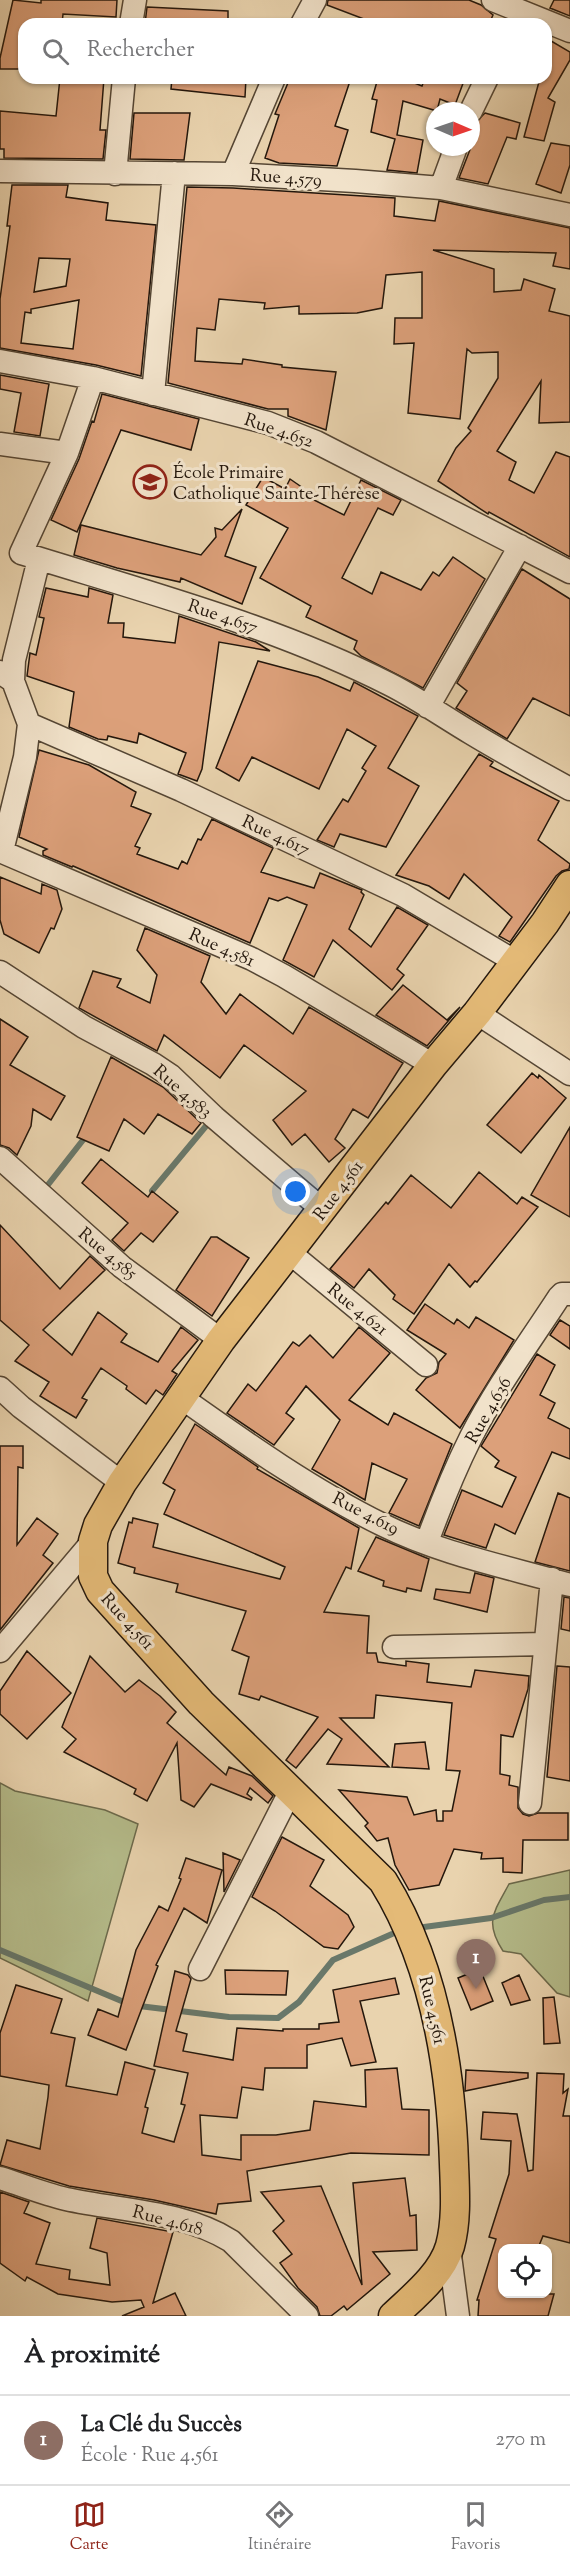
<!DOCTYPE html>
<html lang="fr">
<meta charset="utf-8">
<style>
body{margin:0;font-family:"Sorts Mill Goudy",serif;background:#f6f6f6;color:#202124}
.controls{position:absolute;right:18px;bottom:18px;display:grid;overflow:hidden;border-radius:12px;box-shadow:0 2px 4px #0004}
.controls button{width:54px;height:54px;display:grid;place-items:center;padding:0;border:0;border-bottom:2px solid #e0e0e0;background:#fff;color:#202124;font:30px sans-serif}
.compass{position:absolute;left:426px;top:102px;width:54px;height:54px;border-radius:50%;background:#fff;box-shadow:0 2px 4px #0004;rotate:92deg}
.you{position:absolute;left:296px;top:1192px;width:21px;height:21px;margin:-15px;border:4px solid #fff;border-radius:50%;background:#1a73e8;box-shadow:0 0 0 9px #1a73e833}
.badge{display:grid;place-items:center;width:39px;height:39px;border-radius:50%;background:#8f2418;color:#fff;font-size:20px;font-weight:700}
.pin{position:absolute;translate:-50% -50px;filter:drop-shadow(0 2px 3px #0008)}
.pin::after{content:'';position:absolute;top:32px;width:21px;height:18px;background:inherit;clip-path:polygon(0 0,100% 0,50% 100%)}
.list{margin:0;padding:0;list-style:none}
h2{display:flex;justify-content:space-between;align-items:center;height:78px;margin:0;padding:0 24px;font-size:26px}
h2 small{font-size:20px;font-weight:400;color:#757577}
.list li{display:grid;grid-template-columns:39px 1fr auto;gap:18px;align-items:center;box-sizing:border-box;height:90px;padding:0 24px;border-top:2px solid #e0e0e0}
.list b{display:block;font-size:22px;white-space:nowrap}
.list p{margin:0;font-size:20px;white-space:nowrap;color:#757577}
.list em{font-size:20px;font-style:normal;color:#757577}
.icon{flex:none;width:33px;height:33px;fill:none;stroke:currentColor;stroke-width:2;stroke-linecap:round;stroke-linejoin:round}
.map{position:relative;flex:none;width:570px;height:2316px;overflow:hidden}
.search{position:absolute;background:#fff;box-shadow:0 2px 4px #0004;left:18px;right:18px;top:18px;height:66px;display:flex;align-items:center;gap:15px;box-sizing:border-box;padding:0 21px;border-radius:18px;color:#757577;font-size:22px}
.sheet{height:168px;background:#fff}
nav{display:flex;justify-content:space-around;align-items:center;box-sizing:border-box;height:84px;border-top:2px solid #e0e0e0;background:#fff;font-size:16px;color:#757577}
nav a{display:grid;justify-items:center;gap:3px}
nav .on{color:#8f2418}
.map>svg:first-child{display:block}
</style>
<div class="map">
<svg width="570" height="2316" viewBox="0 0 570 2316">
<rect width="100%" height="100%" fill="#e9d3ae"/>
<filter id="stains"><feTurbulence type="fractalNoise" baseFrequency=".00333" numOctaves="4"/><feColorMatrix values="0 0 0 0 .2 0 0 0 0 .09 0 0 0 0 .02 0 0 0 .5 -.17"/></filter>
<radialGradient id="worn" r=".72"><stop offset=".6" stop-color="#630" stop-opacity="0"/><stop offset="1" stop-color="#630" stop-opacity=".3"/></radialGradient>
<!-- green -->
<path fill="#b5bc8b" stroke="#6c6a4c" stroke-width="1.5" d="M0 1783 15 1791 105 1810 138 1824 88 2001 0 1958Z
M570 1870V1997L557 1993 521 1954 503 1951C484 1922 494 1912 509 1884Z"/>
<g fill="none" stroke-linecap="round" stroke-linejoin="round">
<!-- stream -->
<path stroke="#69786a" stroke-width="6" d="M47 1186 83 1140
M152 1191 211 1120
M424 1927 491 1918 544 1900 570 1897
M0 1950 131 2005 229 2017 278 2018 299 2002 333 1960 392 1934"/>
</g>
<!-- building -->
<path fill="#dca07a" stroke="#24170c" stroke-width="1.5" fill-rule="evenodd" d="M13 0 41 3V0H117L116 17 63 14 62 24H24V69H0V58Z
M328 0H469L481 5 493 15 489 24H377L327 5Z
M554 0H570V16L550 8Z
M147 7 228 11V24H145Z
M546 38 570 52V60L548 98 555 102 544 141 524 137 540 78H546Z
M60 78H104L100 130H106L103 159 4 158V149H0V111L56 116Z
M172 78H246L245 97 171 89Z
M290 78H351L335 126 348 130 337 166 279 163 265 158 279 115 275 114Z
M378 78H402L422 86 425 78H465L455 105 440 99 437 111 403 101 397 135 423 140 417 173 387 170 395 139 371 132 377 100 372 99Z
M134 113H190L184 160 130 159Z
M485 113 520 123 516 139 507 137 488 184 459 178 478 129 474 128 475 123Z
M551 143 570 146V165L561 193 536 184Z
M12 185H68L66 197 108 203 106 220 156 225 141 376 96 365 0 348V299L10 226H7ZM39 258 70 259 66 286 34 292ZM79 300 73 349 21 343 25 312 31 313V309Z
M187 187 233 188 395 198 394 216 435 221 439 201 570 228V269L553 266 556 253 433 250 494 269V292L521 290 524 279 555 289 549 311 570 316V422L539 423 541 381 497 451 516 462 509 480 534 493 556 452 570 457V557L489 512 488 514 438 481 456 448 471 431 468 428 498 378V352L472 353 467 349 460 419 408 413 414 343 394 344 395 318H422V272L386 275 382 308 357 313 299 314V306L264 309 265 303 219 299 215 330 197 328 195 361 242 364 243 359 282 365V367L336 372 326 430 288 416V409H268L168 383Z
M0 375 49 384 40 436 14 432 21 393 0 389Z
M102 394 199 419 191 450 121 430 77 532 51 520 79 459 92 421 94 422Z
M263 477 285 489 290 479 316 497 314 500 344 515 361 480 401 500 393 515 378 508 342 578 372 594 381 572 421 590 433 572 439 576 453 557 485 579 423 688 361 656 354 649 357 641 306 617 311 606 260 578 288 528 246 505Z
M242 509 225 556 256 567 242 604 181 578 180 582 117 568 74 555 81 525 201 555 216 537 215 528 222 530Z
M522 569 570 599V716L533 698 507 739 456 708 467 691 457 683Z
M46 588 88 597 89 588 113 595 108 623H124L123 637 175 643 179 616 256 642 270 651 219 642 202 769 197 781 178 774 186 753 139 733 137 743 108 736 107 740 98 739 69 727 74 692 27 676 30 653 36 655 44 618 39 617Z
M258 661 318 677 350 691 354 682 418 716 388 768 419 786 386 847 340 834 334 847 317 840 343 799 348 802 366 771 362 768 376 746 347 729 319 789 252 757 239 781 216 768Z
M39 750 89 765 136 792 131 806 151 814 135 846 140 848 137 854 178 869 182 861 187 864 198 839 201 840 212 819 273 848 261 872 314 888 320 873 362 890 361 892 364 895 349 929 371 947 397 907 428 925 397 969 404 975 392 990 333 940 314 977 283 960 307 905 287 897 278 901 269 898 250 943 73 866 72 867 43 855V851L47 849 19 837Z
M479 754 493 762 490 766 559 801 538 840 570 864 569 869 562 871 556 876 510 942 499 936 512 917 464 874 449 899 429 886 396 875Z
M0 877 41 894 42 884 57 890 62 909 54 929 51 928 39 953 4 934 0 920Z
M145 928 210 956 201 982 226 1014 240 994 293 1034 309 1007 403 1063 368 1118 353 1109 335 1139 345 1148 329 1162 305 1134 292 1145 273 1120 306 1091 244 1045 220 1078 164 1035 157 1051 79 1008 93 971 121 979 117 987 150 1003 157 975 137 950Z
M403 985 447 1020 460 1007 427 1046 376 1015Z
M0 1019 28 1037 10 1065 65 1096 51 1120 33 1109 31 1126 17 1155 9 1148 0 1145Z
M111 1057 163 1087 201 1123 192 1134 158 1114 144 1134 124 1119 109 1151 77 1137Z
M532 1073 538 1078 539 1075 566 1098 521 1153 487 1125Z
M570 1127V1217L531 1195Z
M101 1159 148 1197 152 1191 178 1212 153 1242 141 1233 124 1251 112 1240 128 1223 82 1183Z
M479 1172 517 1204 522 1197 538 1207 477 1282 475 1281 470 1287 449 1264 414 1314 393 1299 395 1295 369 1269 354 1288 330 1269 386 1202 388 1204 411 1175 451 1208Z
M0 1225 60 1289 90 1256 105 1270 43 1330 72 1355 98 1312 127 1334 121 1342 158 1362 181 1327 198 1340 172 1371 177 1374 163 1395 156 1390 146 1404 126 1389 127 1386 101 1368 82 1398 87 1400 76 1418 40 1396 49 1382 15 1361 29 1345 0 1320Z
M211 1237H217L249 1258 212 1316 176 1290Z
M425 1304 454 1324 457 1319 469 1328 476 1317 514 1340 460 1428 416 1390 426 1378 437 1373 439 1362 446 1354 407 1330Z
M560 1320 570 1326V1349L550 1335Z
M359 1327 390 1353 349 1400 388 1425 394 1413 452 1444 419 1526 389 1513 407 1479 372 1463 365 1500 312 1469 340 1420 306 1386 286 1413 294 1419 274 1445 227 1413 248 1384 256 1391 293 1342 299 1346 310 1335 333 1358Z
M537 1354 555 1365 540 1395 555 1403 548 1418 570 1429V1459L552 1452 515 1534 495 1524 486 1548 444 1535 462 1490 502 1507 516 1477 495 1467 499 1461 481 1446Z
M195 1424 258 1467 257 1469 359 1528 351 1569 346 1567 324 1612 369 1616 367 1653H376L378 1662 406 1666V1661L429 1664 427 1682 471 1687 475 1670 529 1676 528 1689 513 1737 501 1735 500 1774 510 1776 509 1785 518 1787V1808L523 1814 529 1816 538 1813H568V1840H523L522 1873 503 1872V1858L481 1859 482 1853 454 1849 439 1885 409 1890 395 1865 388 1838 377 1841 365 1826 368 1823 339 1790 407 1797 414 1815 436 1810 437 1821H443V1811H452L460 1771 446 1770 452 1703 376 1695 374 1718H340L389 1767 327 1764 342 1739 328 1729 296 1768 286 1760 318 1717 261 1696 259 1700 239 1694 249 1657 232 1650 246 1611 176 1592 178 1584 134 1573 135 1568 118 1563 129 1522 132 1523 133 1518 158 1524 153 1547 280 1579 285 1567 164 1514 175 1490 163 1483Z
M0 1446H23V1468L18 1467 17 1545 37 1518 58 1534 43 1555 53 1563 0 1630Z
M558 1493 570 1498V1571L535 1562Z
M376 1537 429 1559 421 1591 407 1588 406 1592 383 1586 384 1581 358 1571Z
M475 1573 494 1578 487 1612 434 1599 436 1589 470 1593Z
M564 1597 570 1598V1631L561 1629Z
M27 1651 71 1693 27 1739 0 1714V1691Z
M90 1656 125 1692 139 1680 160 1696 176 1712 167 1723 226 1775 229 1767 252 1776 273 1796 268 1803 250 1788 247 1794 252 1798 251 1800 211 1784 194 1807 181 1800 177 1743 147 1801 134 1794 136 1789 64 1752 76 1739 62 1727Z
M557 1666 570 1667V1781L547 1777Z
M425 1742 429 1769 392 1767 395 1744Z
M282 1837 324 1860 310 1886 348 1915 354 1927 338 1949 324 1947 275 1911 252 1897Z
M223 1853 240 1860 224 1892Z
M186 1858 222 1870 207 1923 184 1908 156 1965 158 1966 126 2050 88 2035 98 2009 118 2017 136 1950 159 1906 168 1911 181 1879 179 1878Z
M480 1969 493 2001 471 2010 458 1978Z
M225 1970 288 1971 286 1995 226 1994Z
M175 1971 188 1975 191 1979 176 2031 187 2034 183 2051 233 2060 237 2028 283 2031V2029H319V2024L339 2022 333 1990 395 1978 399 1994 360 2001 376 2062 351 2066 342 2038 307 2045V2068H265L263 2090 242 2087 237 2118 200 2115 202 2155 241 2160V2135H276L310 2130 314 2101 366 2107 365 2070 397 2068 402 2109 429 2110V2155L351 2153 247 2171 251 2201 218 2204 216 2214 154 2200 69 2186 0 2165 7 2140 40 2149 48 2097 49 2085 0 2076V2033L16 1985 62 1999 51 2033 75 2038 66 2086 117 2095 125 2062 155 2070 145 2107 148 2108 142 2133 174 2142 185 2105 181 2104 188 2073 154 2066Z
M519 1975 530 2000 511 2005 502 1983Z
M554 1997 560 2043 544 2044 543 1998Z
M466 2070 528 2073V2078L465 2091Z
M537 2073 564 2074 563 2093 568 2089 563 2116H570V2243L543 2236 538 2248H502V2294H554L548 2316H478L479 2300H477L496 2239 489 2237 509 2174 511 2141 481 2139 483 2112 517 2114 528 2171 533 2170Z
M405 2178 410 2216 416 2215 417 2250 373 2252 390 2274 347 2310 344 2306 331 2316H320L317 2307 298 2288 280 2263 292 2254 273 2231 284 2221 261 2192 321 2186 362 2285 353 2183Z
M0 2192 29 2202 24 2213 50 2223 36 2264 70 2270 69 2279 110 2285 107 2253 90 2248 97 2218 173 2232 153 2303 175 2293 186 2316H122L144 2307 141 2300 112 2302 58 2294 27 2277 25 2281 0 2263Z"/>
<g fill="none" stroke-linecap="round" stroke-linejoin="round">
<!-- minor casing -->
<g stroke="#554634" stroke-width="25">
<path id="minor" d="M493 0 570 31
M131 24 135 0
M302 24 315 0
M471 111 487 78
M0 171 233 174 355 181 441 188 570 215
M115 174 124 78
M233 174 274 78
M441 188 456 147
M0 361 93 378 268 423 316 442 570 572
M153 394 174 173
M0 444 67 453 21 553C146 592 272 625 389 684 417 698 444 717 471 733 504 753 537 771 570 789
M67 453 93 378
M0 672 13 681 29 724 25 757 2 851
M13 681 14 660 39 559
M428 707 520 546
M29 724 181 790 403 895 516 962
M0 851 252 959 284 976 433 1065
M0 972 84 1027 153 1064 171 1076 214 1117 323 1210
M477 1013 570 1074
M0 1158 122 1267 221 1340
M290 1253 426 1365
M0 1388 21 1407 122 1483
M182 1398C247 1444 312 1490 383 1525 441 1554 508 1567 570 1585
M427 1542C440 1506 454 1471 471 1437 496 1388 529 1343 559 1297L562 1294H570
M394 1647 545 1644
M0 1651 93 1541
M530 1803 552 1579
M200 1969 291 1790
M0 2178C22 2185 44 2194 66 2199 121 2211 183 2211 231 2241L307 2316
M449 2248 458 2316"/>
</g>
<!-- major casing -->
<g stroke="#24170c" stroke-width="31">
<path id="major" d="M393 2316C413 2297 442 2274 450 2246 457 2220 455 2191 454 2164 451 2068 434 1963 383 1881L201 1703 100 1591 93 1576V1541L98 1525 122 1483 221 1340 433 1065 477 1013 545 923 570 885"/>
</g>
<!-- minor -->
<use href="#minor" stroke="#f1e2ca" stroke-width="22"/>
<!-- major -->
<use href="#major" stroke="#e4ba77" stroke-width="28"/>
</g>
<!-- icons -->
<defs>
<g id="school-ring" transform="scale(1.725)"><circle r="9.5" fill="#f1e2ca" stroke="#8f2418" stroke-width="1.5"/><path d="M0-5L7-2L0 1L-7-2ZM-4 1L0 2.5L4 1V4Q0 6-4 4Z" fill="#8f2418"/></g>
</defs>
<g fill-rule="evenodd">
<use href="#school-ring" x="150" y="482"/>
</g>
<g text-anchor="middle" stroke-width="6" stroke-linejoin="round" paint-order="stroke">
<!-- street labels -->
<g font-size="18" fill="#24170c" stroke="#f1e2ca">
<text transform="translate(286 177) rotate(4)" y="6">Rue 4.579</text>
<text transform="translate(279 430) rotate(19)" y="6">Rue 4.652</text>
<text transform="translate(223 616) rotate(19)" y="6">Rue 4.657</text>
<text transform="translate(276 835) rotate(25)" y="6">Rue 4.617</text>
<text transform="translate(222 947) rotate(24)" y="6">Rue 4.581</text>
<text transform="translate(183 1091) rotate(41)" y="6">Rue 4.583</text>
<text transform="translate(338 1190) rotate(-53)" y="6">Rue 4.561</text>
<text transform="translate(108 1253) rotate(40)" y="6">Rue 4.585</text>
<text transform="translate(358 1309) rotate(39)" y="6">Rue 4.621</text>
<text transform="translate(488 1410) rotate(-60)" y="6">Rue 4.636</text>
<text transform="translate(366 1513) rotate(27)" y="6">Rue 4.619</text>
<text transform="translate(128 1621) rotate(48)" y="6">Rue 4.561</text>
<text transform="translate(433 2010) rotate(77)" y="6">Rue 4.561</text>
<text transform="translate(168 2220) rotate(15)" y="6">Rue 4.618</text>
</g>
<!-- poi labels -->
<g font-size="18" fill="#24170c" stroke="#f1e2ca" text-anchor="start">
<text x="173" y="478">École Primaire<tspan x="173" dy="21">Catholique Sainte-Thérèse</tspan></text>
</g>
</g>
<rect width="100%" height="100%" filter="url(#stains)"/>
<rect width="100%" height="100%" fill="url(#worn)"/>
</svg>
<div class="controls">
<button><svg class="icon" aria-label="locate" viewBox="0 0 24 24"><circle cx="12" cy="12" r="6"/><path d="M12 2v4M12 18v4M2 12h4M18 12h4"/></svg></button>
</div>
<svg class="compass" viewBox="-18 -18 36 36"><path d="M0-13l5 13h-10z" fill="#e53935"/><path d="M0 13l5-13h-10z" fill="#757577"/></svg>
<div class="you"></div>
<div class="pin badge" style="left:476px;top:1989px;background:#8d6e63">1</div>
<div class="search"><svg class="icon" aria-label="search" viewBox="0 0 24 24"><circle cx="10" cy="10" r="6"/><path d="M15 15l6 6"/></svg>Rechercher</div>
</div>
<section class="sheet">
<h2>À proximité<small></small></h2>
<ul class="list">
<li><span class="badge" style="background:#8d6e63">1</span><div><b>La Clé du Succès</b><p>École · Rue 4.561</p></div><em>270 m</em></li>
</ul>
</section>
<nav>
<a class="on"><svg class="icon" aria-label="map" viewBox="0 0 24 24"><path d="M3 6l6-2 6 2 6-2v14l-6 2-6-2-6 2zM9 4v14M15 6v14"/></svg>Carte</a>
<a><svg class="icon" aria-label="directions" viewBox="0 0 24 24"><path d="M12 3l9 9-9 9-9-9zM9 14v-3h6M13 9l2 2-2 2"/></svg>Itinéraire</a>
<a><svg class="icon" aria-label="saved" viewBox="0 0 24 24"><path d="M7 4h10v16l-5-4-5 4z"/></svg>Favoris</a>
</nav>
